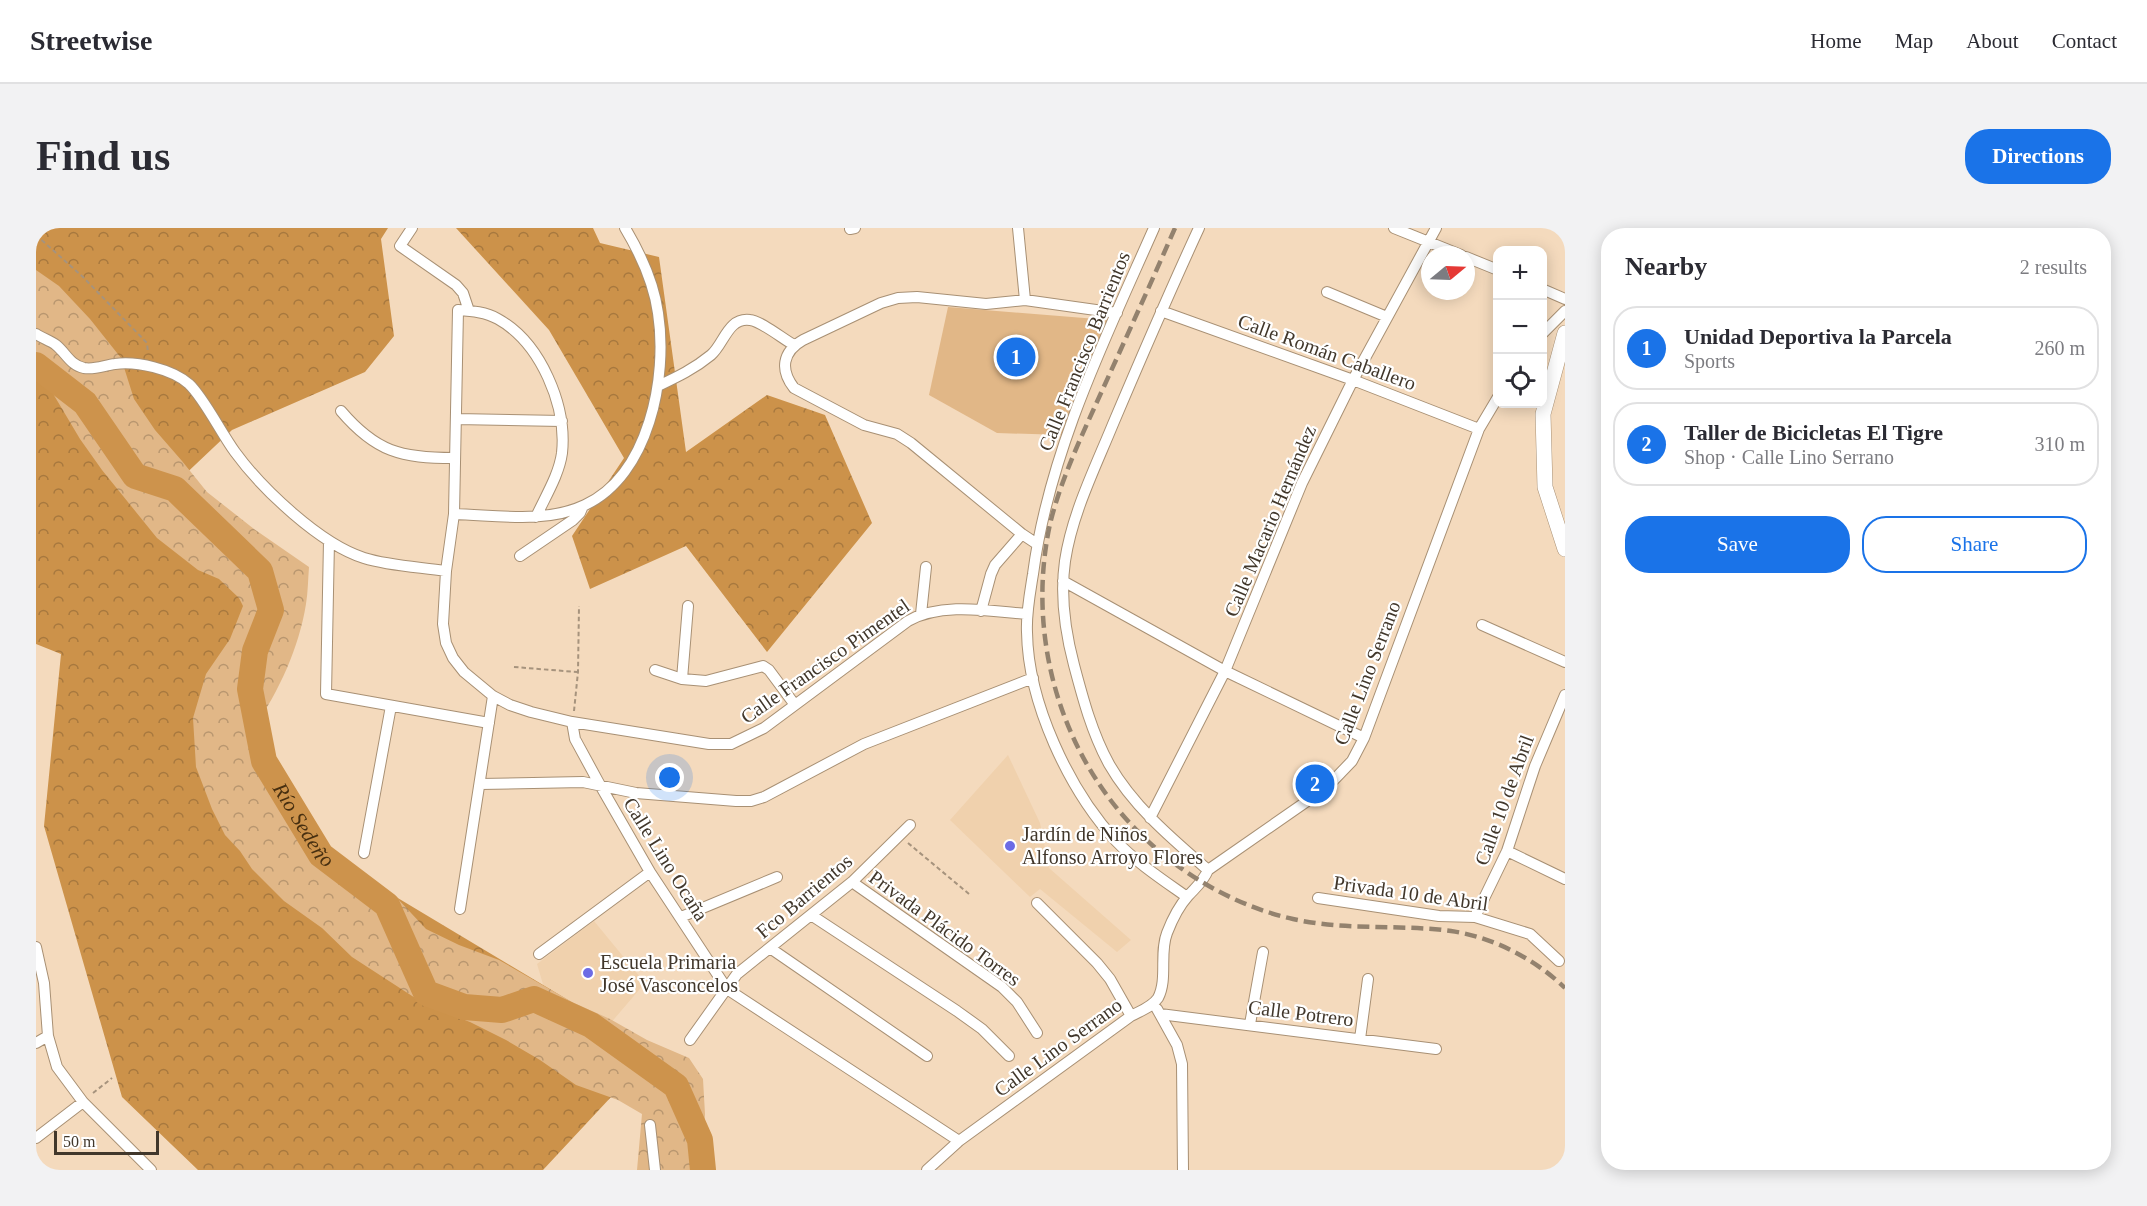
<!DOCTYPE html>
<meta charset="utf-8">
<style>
body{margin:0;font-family:"Times New Roman",serif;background:#f2f2f3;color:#2b2b33}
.controls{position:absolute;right:18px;top:18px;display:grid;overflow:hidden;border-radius:12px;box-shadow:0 3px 15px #0003}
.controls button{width:54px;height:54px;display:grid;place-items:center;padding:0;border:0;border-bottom:2px solid #e1e1e2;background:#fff;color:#2b2b33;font:30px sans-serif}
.compass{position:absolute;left:1385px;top:18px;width:54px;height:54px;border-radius:50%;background:#fff;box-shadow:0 3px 15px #0003;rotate:71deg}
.scale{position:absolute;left:18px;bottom:15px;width:105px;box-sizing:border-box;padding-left:6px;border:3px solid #41372b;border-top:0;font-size:16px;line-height:21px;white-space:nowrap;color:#41372b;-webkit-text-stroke:4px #fff;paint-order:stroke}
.you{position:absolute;left:634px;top:550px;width:21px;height:21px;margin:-15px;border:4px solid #fff;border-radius:50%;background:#1a73e8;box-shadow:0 0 0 9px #1a73e833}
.badge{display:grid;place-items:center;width:39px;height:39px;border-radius:50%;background:#1a73e8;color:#fff;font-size:20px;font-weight:700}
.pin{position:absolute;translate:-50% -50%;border:3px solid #fff;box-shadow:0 2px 6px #0006}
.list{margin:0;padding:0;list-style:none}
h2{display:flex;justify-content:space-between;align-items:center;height:78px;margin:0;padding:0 24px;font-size:26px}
h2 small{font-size:20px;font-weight:400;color:#7c7c81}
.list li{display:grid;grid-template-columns:39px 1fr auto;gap:18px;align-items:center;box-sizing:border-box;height:84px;margin:0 12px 12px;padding:0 12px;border:2px solid #e1e1e2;border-radius:24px}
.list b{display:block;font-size:22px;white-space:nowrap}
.list p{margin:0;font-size:20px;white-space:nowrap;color:#7c7c81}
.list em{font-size:20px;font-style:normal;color:#7c7c81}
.actions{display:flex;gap:12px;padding:18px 24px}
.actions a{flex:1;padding:14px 0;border:2px solid #1a73e8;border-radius:24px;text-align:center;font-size:21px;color:#1a73e8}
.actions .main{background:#1a73e8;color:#fff}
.icon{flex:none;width:33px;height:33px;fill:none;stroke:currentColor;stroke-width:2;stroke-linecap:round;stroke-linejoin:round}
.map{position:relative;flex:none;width:1529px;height:942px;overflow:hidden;border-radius:24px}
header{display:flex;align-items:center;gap:36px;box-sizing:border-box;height:84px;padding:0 30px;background:#fff;border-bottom:2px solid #e1e1e2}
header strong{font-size:28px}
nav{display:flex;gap:33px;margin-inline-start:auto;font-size:21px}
.intro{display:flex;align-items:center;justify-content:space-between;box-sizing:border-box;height:144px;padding:0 36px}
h1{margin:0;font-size:42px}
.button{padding:15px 27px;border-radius:24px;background:#1a73e8;color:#fff;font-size:21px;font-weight:700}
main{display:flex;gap:36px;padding:0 36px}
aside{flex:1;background:#fff;border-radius:24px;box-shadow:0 3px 15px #0003}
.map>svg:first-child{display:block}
</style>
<header>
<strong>Streetwise</strong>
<nav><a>Home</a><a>Map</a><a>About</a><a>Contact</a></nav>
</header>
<div class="intro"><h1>Find us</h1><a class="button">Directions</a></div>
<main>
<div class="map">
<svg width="1529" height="942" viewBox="0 0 1529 942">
<defs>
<pattern id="forest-crowns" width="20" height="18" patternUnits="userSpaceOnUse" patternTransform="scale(1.5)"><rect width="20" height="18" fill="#cc924a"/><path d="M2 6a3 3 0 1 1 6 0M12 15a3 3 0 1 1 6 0" fill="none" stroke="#a7783e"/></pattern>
<pattern id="park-crowns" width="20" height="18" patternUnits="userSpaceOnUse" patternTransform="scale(1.5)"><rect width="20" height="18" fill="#e1b787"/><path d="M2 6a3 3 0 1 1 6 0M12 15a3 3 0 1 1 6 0" fill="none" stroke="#b8966f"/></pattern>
</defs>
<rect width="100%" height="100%" fill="#f4dabd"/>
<!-- built -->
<path fill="#f0d1ad" d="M972 527 1004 595 1013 640 1095 712 1081 724 1004 661 994 669 914 592Z
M558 693 609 755 573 797 509 763 501 736Z"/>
<!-- forest -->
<path fill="url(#forest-crowns)" d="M0 0H352L345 11 358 108 329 144 196 202 141 254 247 343 211 500 275 618 599 812 589 854 507 942H162L86 869 8 598 25 426 0 416Z
M420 0H557L564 15 623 29 650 224 731 167 789 187 836 295 731 424 650 318 554 361 536 308 588 230 513 102Z"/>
<!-- park -->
<path fill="url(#park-crowns)" d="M0 42 23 58 54 91 85 130 98 171 119 202 146 233 171 264 218 301 273 339C272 351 272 364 270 376 263 420 243 463 218 500L223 523 247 569 292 624 361 670 390 701 423 717 463 732 536 774 574 791 611 812 653 830 667 851 669 886 666 942H601L606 886 582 872 540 857 504 832 470 812 434 794 390 777 316 729 286 700 248 673 216 641 204 623 189 607 176 581 160 539 157 490 170 446 194 411 207 378 203 370 183 351 162 342 121 310 66 242 44 211 0 137Z"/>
<!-- pitch -->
<path fill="#e1b787" d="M912 79 1073 92 1028 207 961 205 893 167Z"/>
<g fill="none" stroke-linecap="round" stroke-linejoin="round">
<!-- river -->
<path stroke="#cd934c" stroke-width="26" id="s1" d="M0 137 49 175 99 248 139 261 224 343 235 382 219 423 214 461 228 533 285 627 351 677 390 765 428 779 466 782 498 771 555 797 640 858 664 912 667 942"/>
<!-- street casing -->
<g stroke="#a89074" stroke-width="12">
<path id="street" d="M376 0 364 18 420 57 427 65 433 83
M982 0 989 72
M1118 0C1069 111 1013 224 997 346 994 365 990 385 991 404 992 475 1033 562 1080 613 1101 635 1127 652 1151 669
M1163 0C1133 65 1105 130 1077 196 1059 240 1036 286 1029 333 1024 368 1029 403 1038 437 1047 471 1056 505 1073 536 1097 578 1135 610 1172 642
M1358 0 1425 27
M814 1 819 0
M1430 29 1462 42
M1506 61 1529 71
M1291 64 1351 89
M1125 83 1317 152 1443 201
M0 106C6 110 15 113 20 117 30 125 34 137 48 140 59 142 69 137 79 136 101 133 136 141 153 156 168 170 185 205 199 224 226 261 284 316 328 330 354 338 383 339 410 343
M1506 106 1529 83
M622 158C641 149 658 141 675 127 688 116 692 89 714 92 725 93 747 111 758 117
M305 183C340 224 365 230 418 230
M420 191 526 193
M418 286C461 287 509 296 549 277 613 247 632 149 622 85 618 56 604 25 589 0
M500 289C509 269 523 247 526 225 531 178 505 115 462 91 450 84 436 83 422 82L418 286 410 343 407 396 410 415 417 430 428 444 457 468 474 477 495 484 536 494 673 516H695L728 500 872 393C906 374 953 383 991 386
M293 313 290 466 453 495
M1001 316 986 306 875 215 861 206 828 197 758 160C744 142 746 124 767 112L845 75 862 70 881 69 950 76 989 72 1081 85
M484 328 537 292 544 285 547 278
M1027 353 1189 443 1328 510
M945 383 955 346 959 337 986 306
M885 386 890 339
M1446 397 1529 434
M619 442 646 451 670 453 727 438 733 442 759 477
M646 451 652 378
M536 494 539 511 564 557 614 644 691 761 923 913
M444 556 547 554 600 565 700 573H715L728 569 828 516 997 450
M1114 590 1189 443 1266 255 1317 152 1400 0
M1471 623 1529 651
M328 625 355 478
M816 654 966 759 981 774 1001 805
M1282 670 1403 688 1439 689 1494 706 1523 733
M1001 675 1061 735 1074 751 1095 788
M424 681 457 468
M775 687 921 783 946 801 973 828
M645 689 741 649
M1439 689 1471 623 1499 538 1529 467
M0 719 8 755 12 808 21 839 47 874 115 942
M734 720 891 828
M503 726 614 644
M1121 781 1141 817 1146 836 1147 942
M1124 786 1400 821
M1214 796 1227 724
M1324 811 1332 751
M654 812 701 746 816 654 874 597
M0 815 12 808
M614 897 619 942
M0 910 47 874
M891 942 923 913 1095 788C1104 783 1116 779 1122 770 1132 751 1123 725 1131 705 1136 692 1143 678 1152 668 1160 659 1167 654 1172 642L1290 560 1316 533 1328 510 1443 201 1462 169"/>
</g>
<!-- secondary casing -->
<g stroke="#a89074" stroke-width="16">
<path id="secondary" d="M1529 105 1507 186 1509 259 1529 321"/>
</g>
<!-- path -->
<path stroke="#a6937d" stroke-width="2" stroke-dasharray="4.5 3" stroke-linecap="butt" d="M0 7 47 49 111 115 112 125
M478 439 541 444
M538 483 542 444 543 378
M872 615 933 666
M57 865 76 850"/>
<!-- street -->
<use href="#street" stroke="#fff" stroke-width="10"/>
<!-- secondary -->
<use href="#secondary" stroke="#fff" stroke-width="15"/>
<!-- rail -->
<path stroke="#93826e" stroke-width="4.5" stroke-dasharray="12 6" stroke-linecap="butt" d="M1139 0C1115 55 1090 110 1065 165 1046 207 1025 251 1014 296 993 393 1016 496 1076 574 1120 631 1186 675 1257 691 1310 703 1362 696 1415 703 1457 709 1499 731 1529 760"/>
</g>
<!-- markers -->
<g fill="#6c6be5" stroke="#fff" stroke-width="2">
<circle cx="974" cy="618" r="6"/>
<circle cx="552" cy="745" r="6"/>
</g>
<g text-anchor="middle" stroke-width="4.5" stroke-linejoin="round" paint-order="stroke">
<!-- street labels -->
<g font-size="20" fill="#41372b" stroke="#fff">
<text transform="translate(1048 123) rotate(-68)" y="7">Calle Francisco Barrientos</text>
<text transform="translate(1291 124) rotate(20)" y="7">Calle Román Caballero</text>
<text transform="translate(1234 293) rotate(-67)" y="7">Calle Macario Hernández</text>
<text transform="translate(789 433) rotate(-35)" y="7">Calle Francisco Pimentel</text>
<text transform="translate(1331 445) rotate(-69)" y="7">Calle Lino Serrano</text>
<text transform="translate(1468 572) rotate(-70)" y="7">Calle 10 de Abril</text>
<text transform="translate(630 631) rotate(58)" y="7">Calle Lino Ocaña</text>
<text transform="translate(1375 665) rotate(8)" y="7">Privada 10 de Abril</text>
<text transform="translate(768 668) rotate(-40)" y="7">Fco Barrientos</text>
<text transform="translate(909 700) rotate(36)" y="7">Privada Plácido Torres</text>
<text transform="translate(1265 785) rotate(7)" y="7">Calle Potrero</text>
<text transform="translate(1022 819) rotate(-36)" y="7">Calle Lino Serrano</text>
</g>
<!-- poi labels -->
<g font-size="20" fill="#41372b" stroke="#fff" text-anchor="start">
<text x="986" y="613">Jardín de Niños<tspan x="986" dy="23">Alfonso Arroyo Flores</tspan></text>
<text x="564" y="741">Escuela Primaria<tspan x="564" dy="23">José Vasconcelos</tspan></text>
</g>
<!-- water labels -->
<g font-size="21" font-style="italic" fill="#472f10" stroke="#fff">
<text dy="7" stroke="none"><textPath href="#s1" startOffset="582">Río Sedeño</textPath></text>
</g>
</g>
</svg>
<div class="controls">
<button>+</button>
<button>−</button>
<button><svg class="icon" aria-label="locate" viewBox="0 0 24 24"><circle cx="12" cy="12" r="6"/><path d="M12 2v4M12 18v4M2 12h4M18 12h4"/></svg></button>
</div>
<svg class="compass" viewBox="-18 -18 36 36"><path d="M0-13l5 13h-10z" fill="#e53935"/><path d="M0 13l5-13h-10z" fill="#7c7c81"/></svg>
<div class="scale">50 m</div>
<div class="you"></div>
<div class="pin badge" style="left:980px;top:129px">1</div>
<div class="pin badge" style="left:1279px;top:556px">2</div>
</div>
<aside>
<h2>Nearby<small>2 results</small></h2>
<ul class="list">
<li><span class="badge">1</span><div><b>Unidad Deportiva la Parcela</b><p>Sports</p></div><em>260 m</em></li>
<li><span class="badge">2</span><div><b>Taller de Bicicletas El Tigre</b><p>Shop · Calle Lino Serrano</p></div><em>310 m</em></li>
</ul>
<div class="actions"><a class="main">Save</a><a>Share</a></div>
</aside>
</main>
